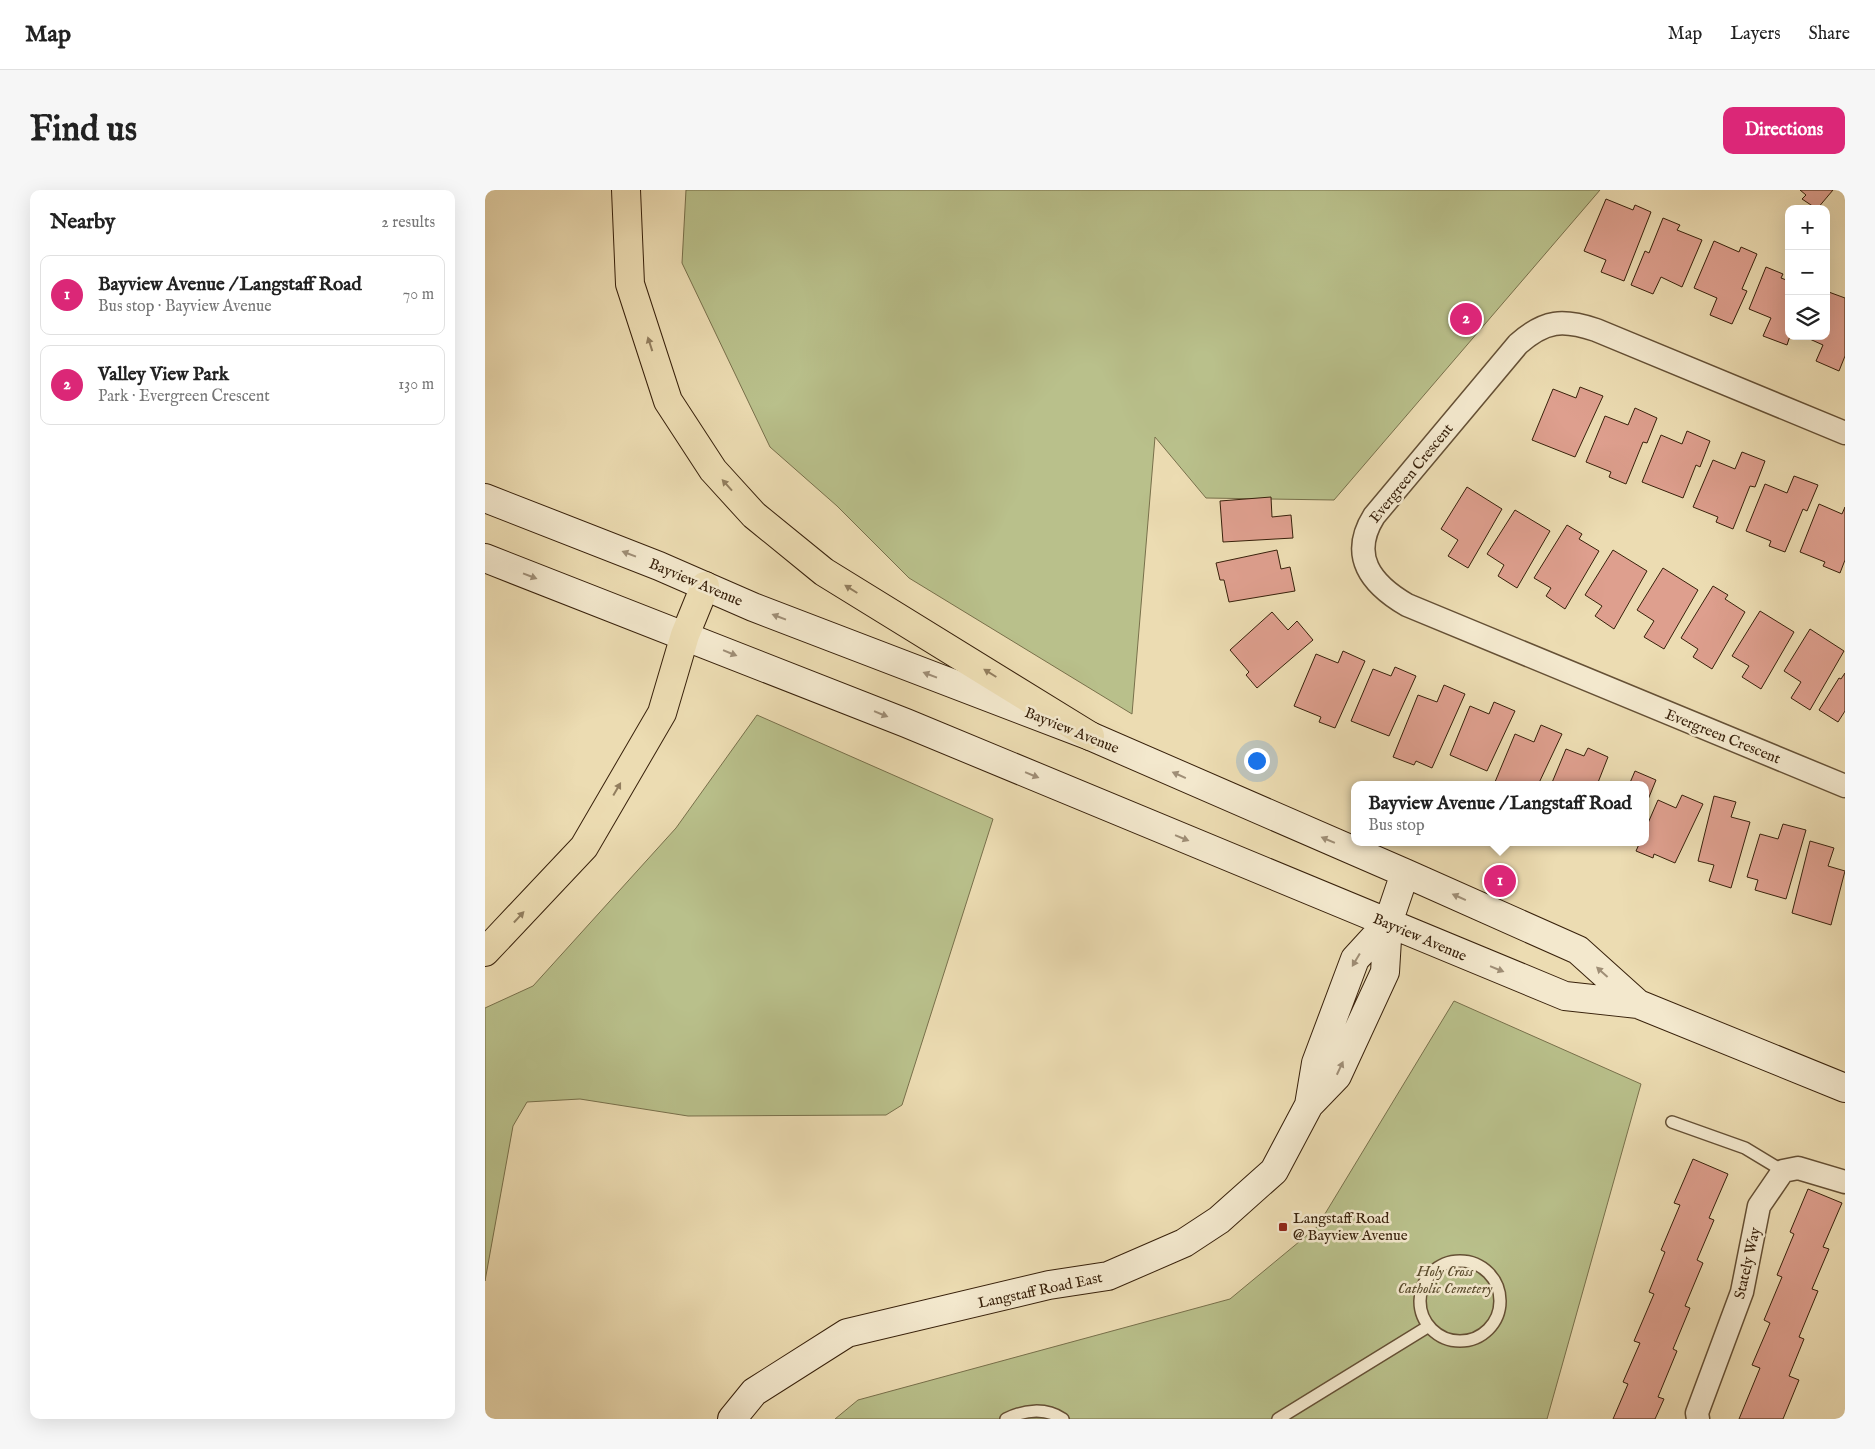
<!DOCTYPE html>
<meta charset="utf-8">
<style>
body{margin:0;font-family:"IM FELL English",serif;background:#f6f6f6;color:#222}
.controls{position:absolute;right:15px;top:15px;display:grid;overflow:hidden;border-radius:10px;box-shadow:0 5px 20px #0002}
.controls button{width:45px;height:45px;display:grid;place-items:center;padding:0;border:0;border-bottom:1px solid #e0e0e0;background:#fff;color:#222;font:25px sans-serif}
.you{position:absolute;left:771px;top:570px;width:18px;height:18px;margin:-12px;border:4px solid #fff;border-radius:50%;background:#1a73e8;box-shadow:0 0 0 8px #1a73e833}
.badge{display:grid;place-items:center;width:32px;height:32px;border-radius:50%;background:#db2777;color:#fff;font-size:16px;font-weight:700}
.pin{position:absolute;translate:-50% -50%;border:2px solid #fff;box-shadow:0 1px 5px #0006}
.popup{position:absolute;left:866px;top:591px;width:298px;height:65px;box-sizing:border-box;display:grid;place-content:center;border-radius:10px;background:#fff;filter:drop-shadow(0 1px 4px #0005);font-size:16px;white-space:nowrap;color:#767676}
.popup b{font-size:19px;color:#222}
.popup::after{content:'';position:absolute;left:50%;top:100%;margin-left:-10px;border:10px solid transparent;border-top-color:#fff}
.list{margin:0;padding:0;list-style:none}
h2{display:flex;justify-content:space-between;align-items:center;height:65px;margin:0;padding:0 20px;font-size:21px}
h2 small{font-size:16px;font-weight:400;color:#767676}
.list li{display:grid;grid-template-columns:32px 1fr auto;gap:15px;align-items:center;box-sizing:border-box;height:80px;margin:0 10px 10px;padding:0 10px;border:1px solid #e0e0e0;border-radius:10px}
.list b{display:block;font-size:19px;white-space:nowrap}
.list p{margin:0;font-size:16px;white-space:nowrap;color:#767676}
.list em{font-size:16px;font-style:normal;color:#767676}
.icon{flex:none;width:28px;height:28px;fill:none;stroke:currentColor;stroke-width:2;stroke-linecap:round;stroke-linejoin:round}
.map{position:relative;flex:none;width:1360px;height:1229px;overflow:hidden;border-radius:10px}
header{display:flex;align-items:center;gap:30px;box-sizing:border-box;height:70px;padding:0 25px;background:#fff;border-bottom:1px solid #e0e0e0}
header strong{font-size:24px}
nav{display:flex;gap:28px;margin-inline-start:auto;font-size:18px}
.intro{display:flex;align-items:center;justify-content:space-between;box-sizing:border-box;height:120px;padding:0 30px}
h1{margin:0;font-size:35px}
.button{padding:12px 22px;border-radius:10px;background:#db2777;color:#fff;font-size:18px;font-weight:700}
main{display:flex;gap:30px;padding:0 30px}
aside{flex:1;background:#fff;border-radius:10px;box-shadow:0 5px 20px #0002}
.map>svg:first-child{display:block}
</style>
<header>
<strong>Map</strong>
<nav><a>Map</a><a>Layers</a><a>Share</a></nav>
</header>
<div class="intro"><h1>Find us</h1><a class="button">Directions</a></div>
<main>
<aside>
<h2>Nearby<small>2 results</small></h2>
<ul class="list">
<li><span class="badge">1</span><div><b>Bayview Avenue / Langstaff Road</b><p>Bus stop · Bayview Avenue</p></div><em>70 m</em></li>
<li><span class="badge">2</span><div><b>Valley View Park</b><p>Park · Evergreen Crescent</p></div><em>130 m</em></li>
</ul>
</aside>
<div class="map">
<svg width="1360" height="1229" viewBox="0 0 1360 1229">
<rect width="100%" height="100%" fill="#ecdcb2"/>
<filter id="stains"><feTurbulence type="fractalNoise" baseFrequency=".004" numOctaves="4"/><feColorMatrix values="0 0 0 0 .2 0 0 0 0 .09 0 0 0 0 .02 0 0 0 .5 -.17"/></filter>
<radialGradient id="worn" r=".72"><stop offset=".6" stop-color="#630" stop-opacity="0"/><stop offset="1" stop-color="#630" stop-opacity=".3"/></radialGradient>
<!-- green -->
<path fill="#b9c08b" stroke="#78704b" d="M201 0H1115L849 310 721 308 670 247 647 524 424 388 352 316 285 257 197 73Z
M272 525 508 629 417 915 401 925 203 926 95 909 42 912 28 936 0 1091V818L48 796 191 638Z
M969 811 1156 894 1062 1229H350L373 1210 745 1109 832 1037Z"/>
<!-- building -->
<path fill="#de9f8e" stroke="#38210b" d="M1315 0H1348L1332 19 1317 9 1321 5Z
M1121 9 1148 20 1150 15 1166 22 1139 91 1116 82 1121 70 1099 61Z
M1178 28 1195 35 1192 40 1217 50 1197 97 1176 87 1168 104 1146 95 1160 61 1164 63Z
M1229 51 1254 62 1256 57 1272 64 1257 99 1262 101 1247 134 1225 125 1232 108 1209 98Z
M1281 77 1298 84 1296 88 1304 91 1305 146 1302 155 1278 146 1286 128 1264 119Z
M1341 101 1360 108V166L1354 181 1331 171 1338 155 1318 146H1341Z
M1095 197 1118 206 1090 267 1047 250 1068 199 1091 208Z
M1150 218 1172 228 1162 253 1158 252 1141 294 1124 287 1126 282 1101 272 1120 226 1143 235Z
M1202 241 1225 251 1215 277 1211 275 1198 308 1157 292 1176 245 1197 254Z
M1257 262 1280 271 1270 297 1265 296 1248 339 1231 332 1233 327 1208 317 1228 270 1250 279Z
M1309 286 1333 295 1322 321 1318 319 1300 362 1284 356 1286 351 1261 341 1280 294 1302 303Z
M982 297 1017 319 983 378 963 366 973 350 956 339Z
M786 307 787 327 806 325 808 348 738 352 735 311Z
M1334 314 1357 324 1360 317V370L1355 383 1338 376 1340 372 1315 362Z
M1030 320 1065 341 1032 398 1013 386 1019 375 1002 364Z
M1082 335 1097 344 1094 349 1114 361 1080 419 1061 406 1066 398 1049 388Z
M792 360 796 379 805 377 810 401 744 412 739 390H735L731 373Z
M1128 360 1162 381 1129 439 1110 426 1117 416 1100 405Z
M1178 378 1213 400 1179 459 1159 447 1169 431 1152 420Z
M1228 396 1243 405 1240 409 1260 422 1227 479 1208 467 1213 459 1196 448Z
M1275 421 1309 442 1276 499 1257 487 1264 476 1247 466Z
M787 422 803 440 812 431 828 450 772 498 761 485 764 482 745 460Z
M1325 439 1359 461 1325 520 1306 508 1316 492 1299 481Z
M858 461 880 471 850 538 834 532 836 527 809 516 831 464 853 473Z
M910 477 931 486 904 546 866 531 888 479 906 486Z
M1360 483V521L1353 532 1334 520 1354 488 1356 489Z
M959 495 980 504 947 578 931 571 929 575 908 567 933 505 952 512Z
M1009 512 1030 521 1002 581 965 565 985 516 1004 524Z
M1056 535 1077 544 1053 595H1018L1010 592 1030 544 1049 552Z
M1103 558 1123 567 1112 595H1066L1081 559 1099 566Z
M1150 581 1171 590 1160 617V595H1144Z
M1197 605 1218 614 1190 673 1169 664 1168 668 1151 661 1155 652H1160V640L1173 610 1191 618Z
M1229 606 1251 612 1246 627 1265 632 1246 698 1224 691 1229 675 1213 671Z
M1298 634 1321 640 1301 709 1270 700 1273 690 1262 687 1275 644 1293 649Z
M1325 651 1349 658 1343 676 1360 681 1346 735 1307 723Z
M1208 969 1243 984 1224 1028 1229 1030 1212 1070 1218 1073 1200 1116 1205 1118 1188 1159 1192 1161 1173 1207 1179 1209 1170 1229H1128L1143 1194 1138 1192 1155 1153 1149 1151 1169 1104 1164 1102 1180 1062 1176 1060 1195 1015 1189 1013Z
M1323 999 1357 1013 1338 1057 1344 1059 1327 1099 1333 1101 1314 1147 1319 1149 1304 1186 1314 1190 1298 1229H1254L1275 1178 1267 1175 1285 1133 1279 1130 1297 1087 1292 1085 1309 1044 1305 1042Z"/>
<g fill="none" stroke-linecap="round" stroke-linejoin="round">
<!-- lane casing -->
<g stroke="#655035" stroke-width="14">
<path id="lane" d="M1187 932 1260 958 1298 981
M935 1111a40 40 0 1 1 80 0a40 40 0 1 1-80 0Z
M521 1229C539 1220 560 1217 578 1229
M793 1229 944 1136"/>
</g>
<!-- street casing -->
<g stroke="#655035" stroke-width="25">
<path id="street" d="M1360 243 1111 140C1078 129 1060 130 1033 154L889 326C864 366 886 394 922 415L1360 596
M1213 1229 1212 1223 1257 1102 1274 1016 1298 981 1313 978 1360 992"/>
</g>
<!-- secondary casing -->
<g stroke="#38210b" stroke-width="30">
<path id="secondary" d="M0 308 174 376 268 417 605 546 920 683 1093 760 1153 814
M0 368 421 533 1080 806 1153 814 1360 898
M824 915 831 873 870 769 903 733
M247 1229 269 1202 362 1143 564 1095 623 1086 699 1053 734 1030 789 981 824 915 852 886 900 782 903 733 920 683"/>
</g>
<!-- highway casing -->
<g stroke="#38210b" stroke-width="30">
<path id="highway" d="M141 0 145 94 183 211 228 280 269 325 339 382 605 546
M0 762 99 657 177 523 200 445 220 396"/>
</g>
<!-- lane -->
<use href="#lane" stroke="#f3e8cd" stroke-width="11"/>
<!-- street -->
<use href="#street" stroke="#f3e8cd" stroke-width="22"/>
<!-- secondary -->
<use href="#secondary" stroke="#f3e8cd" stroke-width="28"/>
<!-- highway -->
<use href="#highway" stroke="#ecdcb2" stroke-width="28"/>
</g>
<!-- one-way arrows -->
<defs><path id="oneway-solid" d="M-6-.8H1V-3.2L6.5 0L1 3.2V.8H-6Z" transform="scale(1.25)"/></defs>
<g fill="#927e5e">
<use href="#oneway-solid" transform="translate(165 154) rotate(-108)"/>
<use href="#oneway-solid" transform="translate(242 295) rotate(-132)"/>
<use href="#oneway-solid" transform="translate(366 399) rotate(-148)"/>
<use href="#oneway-solid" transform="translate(505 483) rotate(-148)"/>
<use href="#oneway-solid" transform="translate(132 599) rotate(-60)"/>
<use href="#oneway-solid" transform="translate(34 727) rotate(-47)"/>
</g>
<g fill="#9f8e76">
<use href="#oneway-solid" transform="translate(144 364) rotate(-159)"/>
<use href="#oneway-solid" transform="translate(45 386) rotate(21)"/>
<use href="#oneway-solid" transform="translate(294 427) rotate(-159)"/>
<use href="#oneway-solid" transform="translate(245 463) rotate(22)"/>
<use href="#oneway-solid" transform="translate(445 485) rotate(-159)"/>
<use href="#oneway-solid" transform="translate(396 524) rotate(22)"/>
<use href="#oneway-solid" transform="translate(547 585) rotate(22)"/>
<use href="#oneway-solid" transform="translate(694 585) rotate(-156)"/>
<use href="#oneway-solid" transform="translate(697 648) rotate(22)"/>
<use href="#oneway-solid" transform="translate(843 650) rotate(-157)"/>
<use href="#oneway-solid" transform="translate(974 707) rotate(-156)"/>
<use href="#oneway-solid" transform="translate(871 770) rotate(121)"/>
<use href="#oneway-solid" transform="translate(1012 779) rotate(22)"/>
<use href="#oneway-solid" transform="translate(1117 782) rotate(-138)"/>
<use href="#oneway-solid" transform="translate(855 878) rotate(-65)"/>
</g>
<!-- markers -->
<rect fill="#8f2418" stroke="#f3e8cd" stroke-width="2" x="793" y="1032" width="10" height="10" rx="2.5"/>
<g text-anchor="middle" stroke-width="5" stroke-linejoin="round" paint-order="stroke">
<!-- street labels -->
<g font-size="15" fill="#38210b" stroke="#f3e8cd">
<text transform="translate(926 283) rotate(-51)" y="5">Evergreen Crescent</text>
<text transform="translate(211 392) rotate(23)" y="5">Bayview Avenue</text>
<text transform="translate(587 540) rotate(22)" y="5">Bayview Avenue</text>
<text transform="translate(1238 546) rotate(22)" y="5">Evergreen Crescent</text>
<text transform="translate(935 747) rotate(23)" y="5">Bayview Avenue</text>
<text transform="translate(1262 1073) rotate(-77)" y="5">Stately Way</text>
<text transform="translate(555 1100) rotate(-12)" y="5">Langstaff Road East</text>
</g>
<!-- poi labels -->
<g font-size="15" fill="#38210b" stroke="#f3e8cd" text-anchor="start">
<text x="808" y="1033">Langstaff Road<tspan x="808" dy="17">@ Bayview Avenue</tspan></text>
</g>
<!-- park labels -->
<g font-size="15" font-style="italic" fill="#58492b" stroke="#f3e8cd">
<text x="960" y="1086">Holy Cross<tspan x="960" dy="17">Catholic Cemetery</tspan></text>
</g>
</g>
<rect width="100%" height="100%" filter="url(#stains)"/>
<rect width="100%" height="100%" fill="url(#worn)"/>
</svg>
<div class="controls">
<button>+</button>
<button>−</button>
<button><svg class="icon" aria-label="layers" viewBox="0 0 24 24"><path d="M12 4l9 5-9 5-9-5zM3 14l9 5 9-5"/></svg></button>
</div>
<div class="you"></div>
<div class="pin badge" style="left:1015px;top:691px">1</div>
<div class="popup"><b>Bayview Avenue / Langstaff Road</b>Bus stop</div>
<div class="pin badge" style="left:981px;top:129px">2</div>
</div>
</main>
